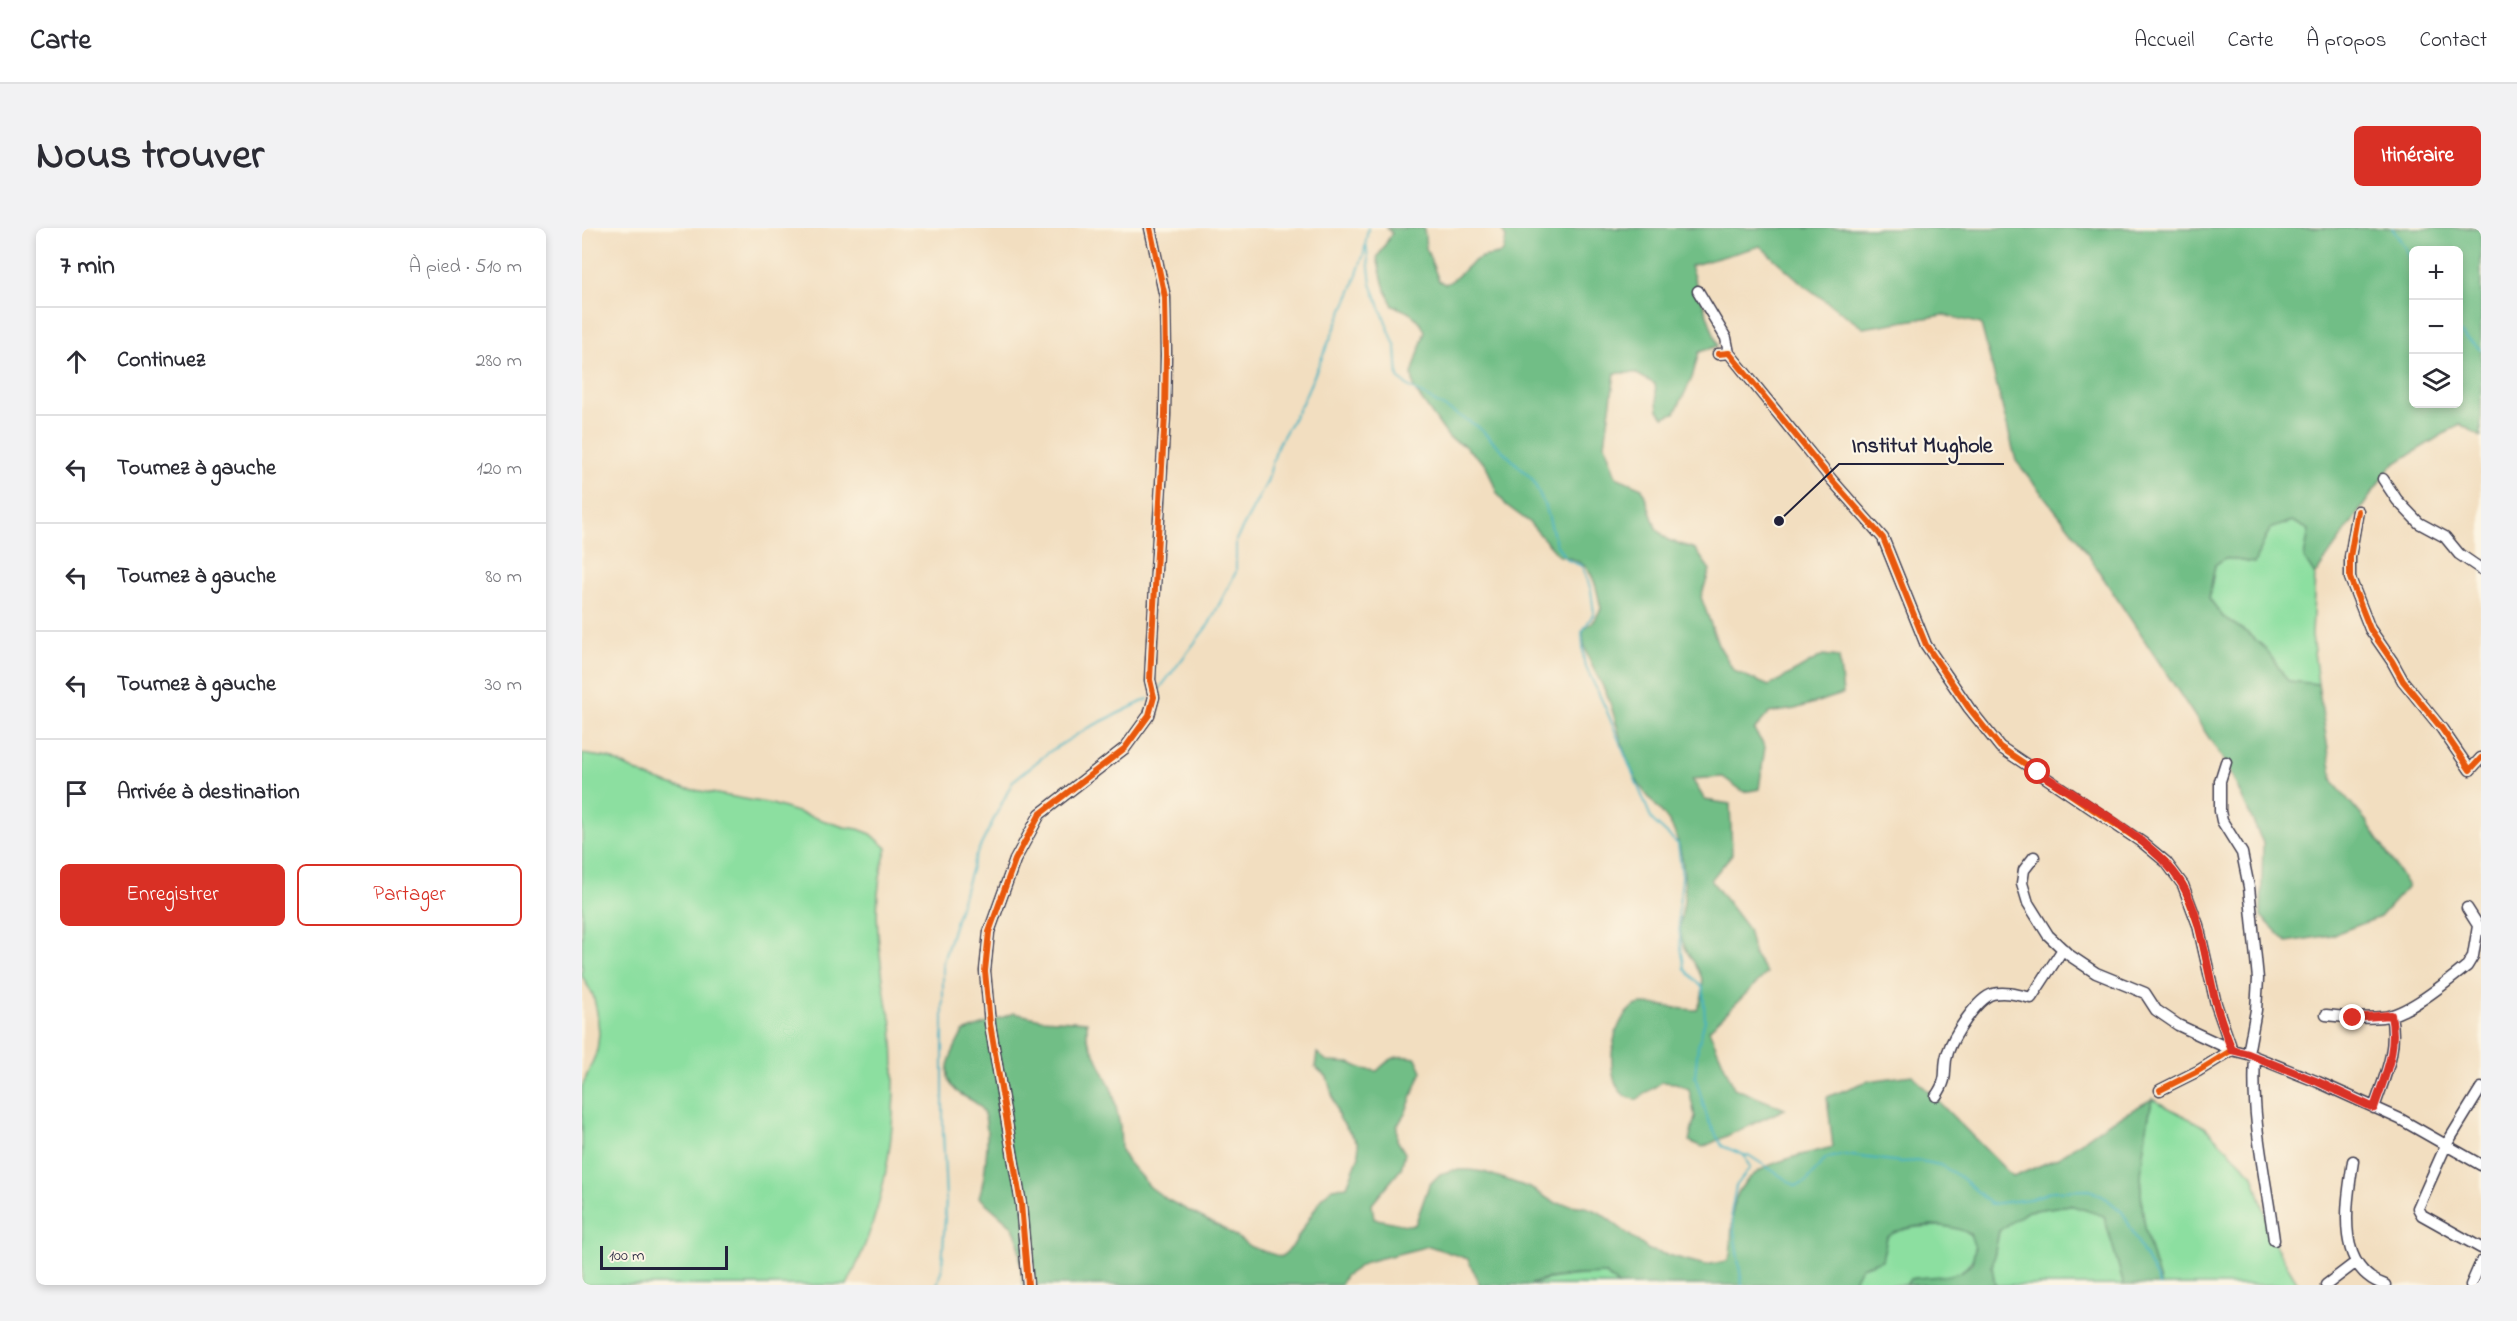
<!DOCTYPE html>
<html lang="fr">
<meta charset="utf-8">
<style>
body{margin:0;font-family:"Indie Flower",sans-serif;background:#f2f2f3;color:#2b2b33}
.controls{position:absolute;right:18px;top:18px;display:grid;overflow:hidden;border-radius:9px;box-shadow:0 3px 9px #0003}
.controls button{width:54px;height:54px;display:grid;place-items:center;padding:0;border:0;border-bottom:2px solid #e1e1e2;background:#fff;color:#2b2b33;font:30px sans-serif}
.scale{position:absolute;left:18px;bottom:15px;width:128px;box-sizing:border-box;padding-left:6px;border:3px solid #22223b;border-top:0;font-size:16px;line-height:21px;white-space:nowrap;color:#22223b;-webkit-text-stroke:4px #fcf5e5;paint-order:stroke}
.stop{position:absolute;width:18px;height:18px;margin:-14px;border:4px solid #d93025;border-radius:50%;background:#fff}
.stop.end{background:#d93025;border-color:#fff;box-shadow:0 2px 6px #0008}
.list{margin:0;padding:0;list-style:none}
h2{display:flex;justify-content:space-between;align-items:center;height:78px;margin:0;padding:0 24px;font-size:26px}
h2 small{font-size:20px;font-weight:400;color:#7c7c81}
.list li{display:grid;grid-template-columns:39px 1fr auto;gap:18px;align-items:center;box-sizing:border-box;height:108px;padding:0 24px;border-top:2px solid #e1e1e2}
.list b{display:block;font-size:22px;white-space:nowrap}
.list em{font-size:20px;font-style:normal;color:#7c7c81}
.actions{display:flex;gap:12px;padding:18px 24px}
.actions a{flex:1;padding:14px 0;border:2px solid #d93025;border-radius:9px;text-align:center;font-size:21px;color:#d93025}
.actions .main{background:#d93025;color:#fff}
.icon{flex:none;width:33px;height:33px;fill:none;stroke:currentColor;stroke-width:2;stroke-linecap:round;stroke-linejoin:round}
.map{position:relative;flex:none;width:1899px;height:1057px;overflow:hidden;border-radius:9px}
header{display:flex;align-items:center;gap:36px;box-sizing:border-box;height:84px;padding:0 30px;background:#fff;border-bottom:2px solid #e1e1e2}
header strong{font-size:28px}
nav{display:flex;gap:33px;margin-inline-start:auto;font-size:21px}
.intro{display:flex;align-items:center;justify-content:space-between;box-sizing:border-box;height:144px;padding:0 36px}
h1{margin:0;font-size:42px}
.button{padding:15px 27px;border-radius:9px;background:#d93025;color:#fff;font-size:21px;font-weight:700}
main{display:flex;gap:36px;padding:0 36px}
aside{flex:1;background:#fff;border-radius:9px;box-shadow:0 3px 9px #0003}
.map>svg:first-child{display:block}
</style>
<header>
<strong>Carte</strong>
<nav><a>Accueil</a><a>Carte</a><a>À propos</a><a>Contact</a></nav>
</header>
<div class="intro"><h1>Nous trouver</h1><a class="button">Itinéraire</a></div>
<main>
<aside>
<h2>7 min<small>À pied · 510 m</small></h2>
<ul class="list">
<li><svg class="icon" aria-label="ahead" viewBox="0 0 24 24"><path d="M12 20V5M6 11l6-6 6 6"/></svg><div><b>Continuez</b></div><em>280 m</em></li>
<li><svg class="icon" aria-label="left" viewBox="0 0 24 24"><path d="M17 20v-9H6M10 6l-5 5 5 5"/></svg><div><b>Tournez à gauche</b></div><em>120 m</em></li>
<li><svg class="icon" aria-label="left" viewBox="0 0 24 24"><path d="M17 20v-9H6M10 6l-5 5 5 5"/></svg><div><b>Tournez à gauche</b></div><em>80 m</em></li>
<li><svg class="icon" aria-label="left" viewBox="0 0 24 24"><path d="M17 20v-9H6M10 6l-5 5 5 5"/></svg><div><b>Tournez à gauche</b></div><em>30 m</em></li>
<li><svg class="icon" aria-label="arrive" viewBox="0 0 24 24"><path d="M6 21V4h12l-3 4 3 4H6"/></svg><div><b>Arrivée à destination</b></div></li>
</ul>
<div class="actions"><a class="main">Enregistrer</a><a>Partager</a></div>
</aside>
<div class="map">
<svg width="1899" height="1057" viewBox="0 0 1899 1057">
<rect width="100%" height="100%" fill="#fcf5e5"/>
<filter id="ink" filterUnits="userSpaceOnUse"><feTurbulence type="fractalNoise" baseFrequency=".0167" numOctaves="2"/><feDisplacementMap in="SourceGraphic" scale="12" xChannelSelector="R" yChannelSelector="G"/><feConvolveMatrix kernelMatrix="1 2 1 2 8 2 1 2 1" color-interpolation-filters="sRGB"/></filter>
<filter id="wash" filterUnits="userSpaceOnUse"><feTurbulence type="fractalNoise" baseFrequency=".008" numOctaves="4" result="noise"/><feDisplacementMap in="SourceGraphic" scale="24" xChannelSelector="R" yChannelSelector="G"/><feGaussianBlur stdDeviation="1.35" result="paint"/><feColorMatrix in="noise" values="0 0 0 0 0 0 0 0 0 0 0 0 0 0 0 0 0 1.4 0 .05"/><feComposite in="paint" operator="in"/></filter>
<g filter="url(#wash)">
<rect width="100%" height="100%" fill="#f2dec0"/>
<!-- green -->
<path fill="#8cdfa0" stroke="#57806e" stroke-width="1.5" d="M1711 293 1727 302 1722 329 1733 347 1730 407 1736 456 1706 453 1683 420 1667 406 1641 389 1627 370 1633 337 1643 330 1672 335 1688 301Z
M0 526 27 530 66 549 96 559 190 576 262 599 276 601 289 606 305 620C288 671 297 722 304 773 305 781 309 788 310 795 317 888 308 973 265 1057H0V859L15 823 17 805 15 784 11 767 0 748Z
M1570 871 1623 899 1671 947 1693 1017 1717 1057H1579C1571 1031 1562 1004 1560 976 1556 942 1564 905 1570 871Z
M1488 977 1522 987 1542 1057H1413L1410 1039 1417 1003 1446 983Z
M1359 998C1368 999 1378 1000 1386 1005 1402 1018 1389 1040 1374 1046 1361 1052 1343 1048 1328 1051L1324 1057H1270L1279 1039C1300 1035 1302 1029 1305 1009 1321 998 1340 999 1359 998Z
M1024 1046 1036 1057H947C972 1048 997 1047 1024 1046Z"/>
<!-- forest -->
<path fill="#71be86" stroke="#4a7060" stroke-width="1.5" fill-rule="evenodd" d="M805 0H842L844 20 857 53 863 56C877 52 884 35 898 30 906 26 913 29 921 24L924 10 919 0H1899V209L1878 196 1809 238 1733 347 1722 330 1727 302 1710 293 1688 301 1672 335 1643 330 1633 337 1627 370 1641 389 1667 406 1683 420 1706 453 1736 456 1751 554 1785 594 1826 658 1798 689 1750 707 1705 714 1679 688 1681 615 1645 537 1493 307 1434 233 1399 96 1362 87 1281 100 1223 58 1178 18 1108 38 1136 118 1117 124 1110 150 1093 185 1081 189 1076 182 1073 156 1053 145H1033L1023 216 1034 249 1060 260 1074 300 1086 312 1113 321 1128 342 1119 369 1136 416 1152 443 1187 458 1241 427 1257 429 1261 466 1213 481 1187 485 1172 502 1183 519 1177 561 1162 564 1141 549 1110 551 1123 572 1148 576 1150 626 1129 652 1166 701 1172 727 1185 745 1127 802 1152 860 1203 881 1121 919 1107 913 1113 889 1107 861 1094 855 1080 854 1054 872C1050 870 1044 869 1041 866 1020 849 1030 781 1059 776 1071 775 1099 782 1115 782 1134 741 1101 735 1098 702 1097 693 1101 683 1102 674 1104 655 1101 629 1095 611 1087 585 1065 573 1054 551 1040 526 1036 496 1026 469 1016 446 1000 427 1001 402L1012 393 1019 381C1013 352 1010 332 977 328L947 294 924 277 915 265 904 237 881 217 867 210 832 161 830 146 843 103C835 88 827 83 811 78L802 58 795 30 810 5ZM1832 22H1876V176H1832Z
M432 785 459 791 505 794V809L531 865 538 898 539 922 546 934 568 959 586 972 644 1002 669 1019 699 1029 710 1019 740 969 751 960 765 958 777 928 776 915 757 890 745 849 733 839 735 825 746 834 768 835 781 841 795 843C809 829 815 826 834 830L840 843 823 886 815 898V912L823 925 819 941 790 976 792 991C807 992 819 998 833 997L847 957 858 946 872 942H887L902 944 948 960 973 975 1004 979 1017 984 1067 1022 1123 1037 1145 1033 1148 1027C1150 1011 1149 993 1152 977 1160 935 1217 928 1251 919L1245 869 1286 853 1330 847 1431 949 1476 930 1525 896 1570 871C1564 905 1556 942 1560 976 1562 1004 1571 1031 1579 1057H1542L1522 988 1488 977 1446 983 1417 1003 1410 1039 1413 1057H1324L1328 1051C1351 1046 1373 1053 1390 1035L1393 1020 1388 1006C1365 994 1327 994 1305 1009L1300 1032 1279 1039 1270 1057H1036L1024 1046 993 1047 963 1051 947 1057H898L886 1031 847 1018 784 1034 763 1048 758 1057H441L436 1011 430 998 397 969C403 951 410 898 400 882 395 873 386 871 378 866 354 849 370 825 381 804Z"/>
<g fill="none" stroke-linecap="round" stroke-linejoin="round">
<!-- stream -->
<path stroke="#45b2c1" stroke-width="2" d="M1810 0 1824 21 1832 46
M784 14 789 56 814 120 816 150 829 160 895 198 951 252 965 283 974 316 984 331 1000 338 1009 362 1012 385 1000 404 1002 435 1024 481 1070 592 1096 616 1100 649 1096 687 1099 720 1103 741 1121 760 1123 792 1116 818 1113 848 1126 892 1140 918 1162 927 1168 940 1154 958 1149 984 1160 1057
M1876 103 1899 122
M575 464 627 396 654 344V312L685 254 695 219 720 175 770 61 782 25 786 0
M1164 927 1168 928 1214 958 1224 954 1244 930 1263 927 1319 934 1338 933 1358 937 1380 950 1409 976 1448 971 1471 963 1508 962 1525 971 1541 985 1578 1057
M355 1057 360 1040 364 971 361 903V734L393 629 431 553 467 524 504 501 566 471"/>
</g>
</g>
<g filter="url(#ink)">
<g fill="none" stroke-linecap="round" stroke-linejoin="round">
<!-- minor casing -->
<g stroke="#413e4f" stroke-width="13">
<path id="minor" d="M1116 63 1144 110 1147 125
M1136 126 1147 125 1249 251 1301 310 1344 417 1387 480 1418 519 1561 615 1584 634 1601 657 1616 697 1634 776 1650 822 1616 843 1578 862
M1801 251 1815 272 1837 295 1863 309 1877 326 1899 341
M1776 283 1768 329V350L1788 401 1810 433 1821 453 1860 501 1888 542 1899 530
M1644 534 1638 553V583L1640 593 1660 625 1667 659 1676 751 1674 782 1666 826
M1452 629 1442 642 1440 655 1446 675 1466 707 1487 727 1514 745 1563 765 1574 782 1596 797 1650 822 1666 826 1736 854 1818 891 1899 937
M1885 680 1899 702
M1744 787C1763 789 1782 791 1800 789 1826 787 1864 754 1885 738L1891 728 1896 698
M1673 830C1669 892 1684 951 1692 1012
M1899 860 1864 917 1836 980 1840 987 1899 1020
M1354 868C1369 846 1359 843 1366 824 1371 809 1395 770 1411 766 1423 763 1437 767 1449 770L1481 721
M1792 880C1803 847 1816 822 1809 787
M1771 933C1765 974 1752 1040 1803 1057
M446 1057 439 976 408 796 403 743 407 704 433 632 458 586 543 520 567 487 572 469 568 452 570 411 583 187 584 127 583 69 568 0
M1744 1057 1773 1035
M1889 1057 1899 1034"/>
</g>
<!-- minor -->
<use href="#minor" stroke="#fff" stroke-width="10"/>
<!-- cycleway casing -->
<g stroke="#fcf5e5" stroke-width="10">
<path id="cycleway" d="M1136 126 1147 125 1249 251 1301 310 1344 417 1387 480 1418 519 1561 615 1584 634 1601 657 1616 697 1634 776 1650 822 1616 843 1578 862
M1776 283 1768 329V350L1788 401 1810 433 1821 453 1860 501 1888 542 1899 530
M446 1057 439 976 408 796 403 743 407 704 433 632 458 586 543 520 567 487 572 469 568 452 570 411 583 187 584 127 583 69 568 0"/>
</g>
<!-- cycleway -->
<use href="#cycleway" stroke="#e8590c" stroke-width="6"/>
</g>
</g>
<g fill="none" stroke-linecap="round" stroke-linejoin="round" filter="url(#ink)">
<!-- route -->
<path stroke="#d93025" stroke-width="8" d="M1456 544C1498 570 1575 614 1600 656 1620 689 1624 738 1634 775 1638 791 1644 807 1650 822L1666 826 1736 854 1792 880C1803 847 1816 822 1809 787L1771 790"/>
</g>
<!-- callouts -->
<path fill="none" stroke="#22223b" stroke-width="2" d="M1197 293L1257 236H1422"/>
<circle fill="#22223b" stroke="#fcf5e5" stroke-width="2" cx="1197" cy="293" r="6"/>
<g font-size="22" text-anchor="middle" font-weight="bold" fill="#22223b" stroke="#fcf5e5" stroke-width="4.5" stroke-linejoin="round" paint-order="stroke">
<text x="1340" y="224">Institut Mughole</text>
</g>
</svg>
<div class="controls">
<button>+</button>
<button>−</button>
<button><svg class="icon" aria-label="layers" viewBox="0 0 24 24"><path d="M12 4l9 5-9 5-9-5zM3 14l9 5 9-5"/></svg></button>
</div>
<div class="scale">100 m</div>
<div class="stop" style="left:1456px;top:544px"></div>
<div class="stop end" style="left:1771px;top:790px"></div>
</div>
</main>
